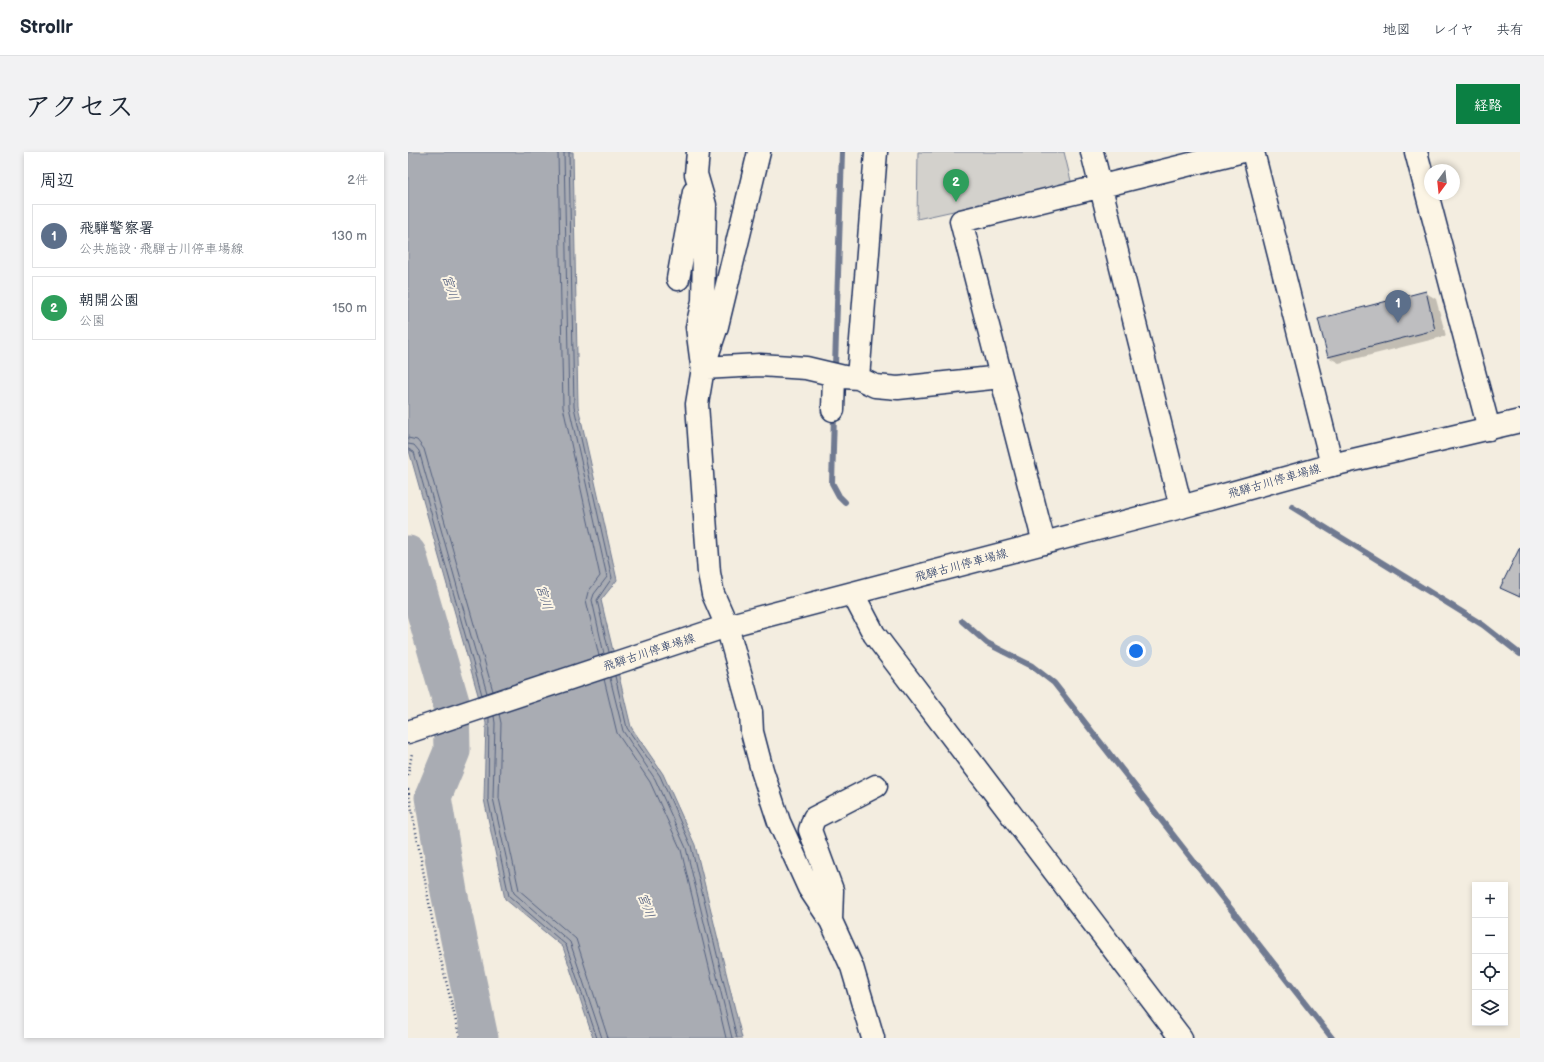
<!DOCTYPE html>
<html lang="ja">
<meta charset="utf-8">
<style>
body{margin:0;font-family:"Balsamiq Sans","Klee One",sans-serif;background:#f2f2f3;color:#1f2937}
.controls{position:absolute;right:12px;bottom:12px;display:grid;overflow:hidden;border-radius:0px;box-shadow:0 2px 6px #0003}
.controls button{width:36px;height:36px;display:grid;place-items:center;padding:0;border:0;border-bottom:1px solid #e0e1e3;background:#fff;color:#1f2937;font:20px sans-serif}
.compass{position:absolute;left:1016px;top:12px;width:36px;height:36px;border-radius:50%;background:#fff;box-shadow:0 2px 6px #0003;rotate:195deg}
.you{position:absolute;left:728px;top:499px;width:14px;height:14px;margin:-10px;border:3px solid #fff;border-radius:50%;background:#1a73e8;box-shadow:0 0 0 6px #1a73e833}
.badge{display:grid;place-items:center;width:26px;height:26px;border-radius:50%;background:#0b8043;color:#fff;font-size:13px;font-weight:700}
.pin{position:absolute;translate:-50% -33px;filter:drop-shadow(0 1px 2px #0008)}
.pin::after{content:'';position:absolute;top:21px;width:14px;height:12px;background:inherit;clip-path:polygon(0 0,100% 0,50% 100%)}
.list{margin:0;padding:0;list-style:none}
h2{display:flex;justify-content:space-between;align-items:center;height:52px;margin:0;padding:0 16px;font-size:17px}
h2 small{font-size:13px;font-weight:400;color:#747a83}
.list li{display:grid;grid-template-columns:26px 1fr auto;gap:12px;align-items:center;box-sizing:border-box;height:64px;margin:0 8px 8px;padding:0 8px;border:1px solid #e0e1e3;border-radius:0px}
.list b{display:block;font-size:15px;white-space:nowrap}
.list p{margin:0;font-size:13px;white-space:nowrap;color:#747a83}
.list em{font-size:13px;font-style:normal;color:#747a83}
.icon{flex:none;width:22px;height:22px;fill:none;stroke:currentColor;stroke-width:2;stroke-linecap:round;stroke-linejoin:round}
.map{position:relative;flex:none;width:1112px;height:886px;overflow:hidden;border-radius:0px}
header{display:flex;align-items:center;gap:24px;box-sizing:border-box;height:56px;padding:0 20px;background:#fff;border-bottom:1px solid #e0e1e3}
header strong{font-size:19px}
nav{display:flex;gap:22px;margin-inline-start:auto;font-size:14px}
.intro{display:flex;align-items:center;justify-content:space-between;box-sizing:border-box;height:96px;padding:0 24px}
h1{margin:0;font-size:28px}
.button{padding:10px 18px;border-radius:0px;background:#0b8043;color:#fff;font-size:14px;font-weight:700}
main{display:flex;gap:24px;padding:0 24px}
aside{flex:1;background:#fff;border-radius:0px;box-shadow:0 2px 6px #0003}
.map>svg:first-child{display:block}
</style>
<header>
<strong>Strollr</strong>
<nav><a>地図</a><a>レイヤ</a><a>共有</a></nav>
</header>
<div class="intro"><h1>アクセス</h1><a class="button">経路</a></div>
<main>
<aside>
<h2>周辺<small>2件</small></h2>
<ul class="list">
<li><span class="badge" style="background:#5c6f8a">1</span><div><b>飛騨警察署</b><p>公共施設 · 飛騨古川停車場線</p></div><em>130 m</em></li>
<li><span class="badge" style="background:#2e9e5b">2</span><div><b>朝開公園</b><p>公園</p></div><em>150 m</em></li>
</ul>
</aside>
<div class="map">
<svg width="1112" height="886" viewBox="0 0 1112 886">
<rect width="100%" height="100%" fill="#f3ede0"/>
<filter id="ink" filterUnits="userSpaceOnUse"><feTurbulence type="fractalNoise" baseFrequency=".025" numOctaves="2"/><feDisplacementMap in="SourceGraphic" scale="8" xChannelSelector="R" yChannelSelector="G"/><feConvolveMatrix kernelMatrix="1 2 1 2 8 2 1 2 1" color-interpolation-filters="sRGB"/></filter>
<g filter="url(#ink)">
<!-- green -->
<path fill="#d3d1cc" stroke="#778095" d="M510 0H656L664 33 509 67Z"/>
<!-- water -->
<path fill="#a9acb3" stroke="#707a91" d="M0 0H165L170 254 209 428 193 448 223 575 255 622 287 693 334 886H185L155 795 97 747 76 647 78 571 0 295Z"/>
<!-- shadow -->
<path fill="#0003" d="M1018 141 1028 147 1038 184 931 211 920 205Z
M1112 397V446L1093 436Z"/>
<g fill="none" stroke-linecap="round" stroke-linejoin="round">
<!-- shore -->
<path stroke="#546180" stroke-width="1" d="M150 0 155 255 192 424 180 440 178 448 191 504
M156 0 161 255 199 425 186 442 184 448 196 502
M161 0 166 255 204 426 189 448 201 500
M0 286 9 288 16 297 85 539
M0 292 6 293 11 299 79 541
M0 297 6 300 74 543
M207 524 219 576 252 624 283 694 329 886
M202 526 215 579 247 627 278 696 324 886
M196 527 209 581 242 630 273 698 318 886
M91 562 93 571 91 646 111 738 168 787 200 886
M86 564 87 571 85 646 106 741 162 790 194 886
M81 566 80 647 101 744 158 793 189 886"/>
<!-- stream -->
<path stroke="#707a91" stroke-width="6" d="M427 214 434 0
M426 263 424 331 431 344 437 350
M884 355 1075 473 1112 502
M554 469 579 491 624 514 646 531 924 886"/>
<!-- river -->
<path stroke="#a9acb3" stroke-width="37" d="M0 402 43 550 44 599 25 645 41 740 72 886"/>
</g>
<!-- building -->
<path fill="#bebec0" stroke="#1b2f5e" d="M1018 139 1027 178 920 205 910 167Z
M1112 395V445L1092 436Z"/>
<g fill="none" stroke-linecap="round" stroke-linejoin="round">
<!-- minor casing -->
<g stroke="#1b2f5e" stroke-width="25">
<path id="minor" d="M290 0 288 22 297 53 295 149 289 175 294 213
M351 0 309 174 295 216 289 252 301 421 305 442 319 474 343 560 344 580 354 618 371 670 401 736 423 769 444 815 465 886
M684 0 773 355
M845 0 924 313
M1008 0 1081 277
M270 127 286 40
M295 216 352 213 398 216 436 225 450 226 467 234 490 236 593 225
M450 226 468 0
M425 258 426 223
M636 391 553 69 831 0
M445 442 466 482 773 886
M423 769 424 738 402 678 406 666 468 634"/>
</g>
<!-- major casing -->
<g stroke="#1b2f5e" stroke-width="25">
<path id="major" d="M0 580 319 474 773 355 924 313 1112 269"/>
</g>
<!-- path -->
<path stroke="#1b2f5e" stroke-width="2.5" stroke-dasharray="1 3" stroke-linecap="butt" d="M0 623 4 601
M0 637 28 788 52 886"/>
<!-- minor -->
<use href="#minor" stroke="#fcf5e5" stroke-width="22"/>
<!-- major -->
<use href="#major" stroke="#fcf5e5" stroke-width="22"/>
</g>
</g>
<g text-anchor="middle" stroke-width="4" stroke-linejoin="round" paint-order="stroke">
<!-- street labels -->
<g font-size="12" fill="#1b2f5e" stroke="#fcf5e5">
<text transform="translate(866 329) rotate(-16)" y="4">飛騨古川停車場線</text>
<text transform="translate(553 413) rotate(-15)" y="4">飛騨古川停車場線</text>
<text transform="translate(241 500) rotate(-18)" y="4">飛騨古川停車場線</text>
</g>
<!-- water labels -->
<g font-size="13" font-style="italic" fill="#465478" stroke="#fcf5e5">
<text transform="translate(43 135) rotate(73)" y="5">宮川</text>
<text transform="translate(137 445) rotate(73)" y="5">宮川</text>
<text transform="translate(239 753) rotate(70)" y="5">宮川</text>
</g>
</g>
</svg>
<div class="controls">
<button>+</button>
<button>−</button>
<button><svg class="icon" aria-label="locate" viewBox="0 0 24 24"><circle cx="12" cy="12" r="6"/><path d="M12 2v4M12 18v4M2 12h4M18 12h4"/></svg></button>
<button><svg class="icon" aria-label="layers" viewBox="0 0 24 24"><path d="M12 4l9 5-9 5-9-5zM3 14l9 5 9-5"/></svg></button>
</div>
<svg class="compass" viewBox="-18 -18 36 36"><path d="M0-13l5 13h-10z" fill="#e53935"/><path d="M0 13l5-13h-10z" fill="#747a83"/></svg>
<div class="you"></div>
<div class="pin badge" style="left:990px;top:171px;background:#5c6f8a">1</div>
<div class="pin badge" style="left:548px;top:50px;background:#2e9e5b">2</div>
</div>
</main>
